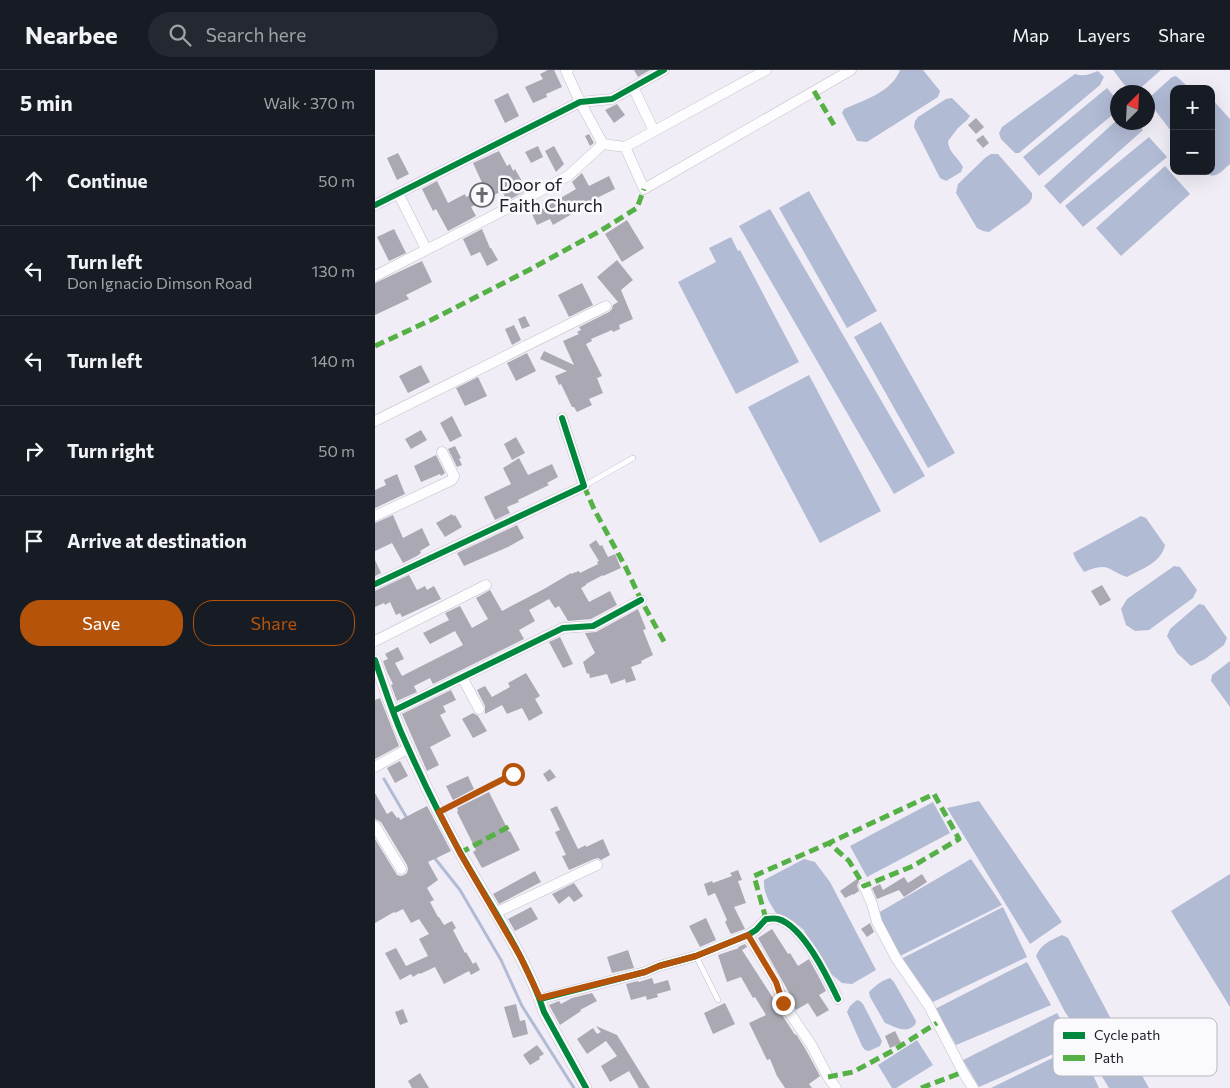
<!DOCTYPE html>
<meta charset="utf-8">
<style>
body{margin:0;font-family:Commissioner,sans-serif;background:#242831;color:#f1f3f6}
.controls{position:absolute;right:15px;top:15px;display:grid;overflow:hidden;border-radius:10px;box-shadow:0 5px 20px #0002}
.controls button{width:45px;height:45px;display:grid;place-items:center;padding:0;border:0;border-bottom:1px solid #363941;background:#171b24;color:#f1f3f6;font:25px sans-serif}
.compass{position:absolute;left:735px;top:15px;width:45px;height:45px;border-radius:50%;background:#171b24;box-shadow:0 5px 20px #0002;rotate:24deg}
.stop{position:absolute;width:15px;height:15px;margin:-11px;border:4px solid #b45309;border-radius:50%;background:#fff}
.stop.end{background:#b45309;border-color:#fff;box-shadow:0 1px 5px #0008}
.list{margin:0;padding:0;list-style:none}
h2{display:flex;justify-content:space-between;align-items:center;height:65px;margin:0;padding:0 20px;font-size:21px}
h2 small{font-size:16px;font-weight:400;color:#9ea1a6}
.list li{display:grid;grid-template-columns:32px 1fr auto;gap:15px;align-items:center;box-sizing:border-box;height:90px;padding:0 20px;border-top:1px solid #363941}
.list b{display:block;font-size:19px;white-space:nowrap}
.list p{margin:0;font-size:16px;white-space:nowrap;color:#9ea1a6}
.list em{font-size:16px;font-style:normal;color:#9ea1a6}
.actions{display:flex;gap:10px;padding:15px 20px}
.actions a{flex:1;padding:11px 0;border:1px solid #b45309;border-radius:20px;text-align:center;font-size:18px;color:#b45309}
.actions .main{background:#b45309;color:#fff}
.icon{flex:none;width:28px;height:28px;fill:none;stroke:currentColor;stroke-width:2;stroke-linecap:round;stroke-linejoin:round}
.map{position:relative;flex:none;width:855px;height:1018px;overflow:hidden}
header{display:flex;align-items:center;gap:30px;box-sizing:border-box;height:70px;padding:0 25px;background:#171b24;border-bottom:1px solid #363941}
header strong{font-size:24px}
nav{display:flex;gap:28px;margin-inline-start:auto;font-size:18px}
.search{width:350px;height:45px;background:#242831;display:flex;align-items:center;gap:12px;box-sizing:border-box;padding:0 18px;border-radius:28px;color:#9ea1a6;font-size:19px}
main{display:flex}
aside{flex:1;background:#171b24}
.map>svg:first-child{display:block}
</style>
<header>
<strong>Nearbee</strong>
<div class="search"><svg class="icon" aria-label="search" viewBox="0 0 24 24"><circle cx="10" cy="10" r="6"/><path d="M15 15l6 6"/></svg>Search here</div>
<nav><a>Map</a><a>Layers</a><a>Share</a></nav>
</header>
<main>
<aside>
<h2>5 min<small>Walk · 370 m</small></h2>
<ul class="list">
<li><svg class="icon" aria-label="ahead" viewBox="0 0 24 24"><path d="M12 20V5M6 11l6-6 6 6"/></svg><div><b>Continue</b></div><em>50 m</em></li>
<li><svg class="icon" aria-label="left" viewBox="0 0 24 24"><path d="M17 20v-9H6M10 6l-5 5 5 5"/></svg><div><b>Turn left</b><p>Don Ignacio Dimson Road</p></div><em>130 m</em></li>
<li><svg class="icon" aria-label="left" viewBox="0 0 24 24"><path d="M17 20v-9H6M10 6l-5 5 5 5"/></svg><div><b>Turn left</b></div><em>140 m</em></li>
<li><svg class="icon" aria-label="right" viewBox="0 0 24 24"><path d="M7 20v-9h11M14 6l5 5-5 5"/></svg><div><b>Turn right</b></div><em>50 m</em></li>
<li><svg class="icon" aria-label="arrive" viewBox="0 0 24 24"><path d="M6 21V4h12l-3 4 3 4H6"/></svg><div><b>Arrive at destination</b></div></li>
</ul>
<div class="actions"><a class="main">Save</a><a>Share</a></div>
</aside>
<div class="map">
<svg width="855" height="1018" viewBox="0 0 855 1018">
<rect width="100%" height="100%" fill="#f1edf7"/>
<!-- water -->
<path fill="#b1bbd4" d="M525 0H548L565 21 563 27 492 72 482 71 467 43 469 39C489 30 517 22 525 0Z
M738 0H786L762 21H754Z
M723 1 729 7 725 15 644 83H640L626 69 624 63 627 57 700 4C708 7 715 4 723 1Z
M801 6 811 15 822 19H799V65L777 36 775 27 797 7Z
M732 18 742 30V41L664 106 648 87Z
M577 28 595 46 592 50 583 58 573 71C573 82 583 87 588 97L586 102 571 111 565 108 539 57 540 51 543 47 571 29Z
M836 28 855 49V94C846 102 839 111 828 101H836Z
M742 50V52L762 53 768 60 685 134 669 116Z
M774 67 792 87 708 157 690 136Z
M616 84H623L657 123V128L654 133 614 162 608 161 602 158 581 123 583 114 611 87Z
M790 96 815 124 746 186 721 158Z
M434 121 502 241 472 258 404 138Z
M395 139 550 406 519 424 364 156Z
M356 167 363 181 365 180 424 292 361 324 303 212 341 192 334 178Z
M506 252 580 383 553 398 479 267Z
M434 305 506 441 445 473 373 337Z
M766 446 771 448 790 475C786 493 768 498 752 507 745 505 740 501 733 498 726 495 716 499 709 502L701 490 698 483Z
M799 496 805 497 822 520 818 528 774 560 760 561 751 555 746 539 752 529Z
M824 534 829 535 852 568 849 575 830 589 816 596 802 583 792 566 795 559Z
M855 591V637L836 611 837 605Z
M604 731 687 852 655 874 572 738Z
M558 732 575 763 492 807 475 776Z
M429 789 440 792 455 812 501 900 477 914 467 913 456 904 438 878 429 860 418 851 403 846C396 835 388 824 389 810Z
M596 789 627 835 525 886 503 843Z
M855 804V937L796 841Z
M628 837 652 887 558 932 526 889Z
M687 865 693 868 744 964 741 971 717 981 690 942 661 886C667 873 675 871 687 865Z
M652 892 676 935 581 975 560 939Z
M515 908 519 912 541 951 540 955C530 964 521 957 510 953L495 927 494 922C500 916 507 910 515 908Z
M482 930 485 931 488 934 507 971 505 976 494 981 490 980 487 976 472 942 475 936Z
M682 943 701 974 604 1017 588 990Z
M542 970 558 995 521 1018H517L503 995Z
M747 970 774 1018H734L716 989Z
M704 975 724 1018H616Z"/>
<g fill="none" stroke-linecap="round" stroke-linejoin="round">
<!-- stream -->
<path stroke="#b1bbd4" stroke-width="3" d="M9 709 33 750
M58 786 85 820 126 890 147 936 199 1018"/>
</g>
<!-- building -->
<path fill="#aaa8b2" d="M173 0H179L187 17 171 24 172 27 158 33 150 17 168 9 165 4Z
M259 0H275L263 7Z
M133 23 144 46 130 53 119 30Z
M242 34 250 45 239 53 230 40Z
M601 48 609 57 601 64 593 55Z
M214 64 219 73 215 76 210 66Z
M608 65 614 73 608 78 601 70Z
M163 76 168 87 156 93 150 82Z
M179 76 189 94 181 102 170 81Z
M124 81 132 96 135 94 138 101 140 99 152 120 132 131 127 121 96 137 101 146 73 161 61 139 58 141 47 119 62 111 73 133 90 124 91 127 109 117 98 93Z
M23 83 34 104 22 110 12 88Z
M207 103 214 116 234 106 240 119 206 136 207 138 178 155 175 149 162 155 156 142 166 137 167 139 201 119 197 112Z
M252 150 269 178 247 192 230 164Z
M19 159 31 183 14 191 2 167Z
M107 159 115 178H116L123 190 112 196 105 182 96 186 88 169Z
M242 190 258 210 246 220 258 249 244 255 245 259 238 262 237 260 216 269 217 271 211 274 227 306 222 308 228 323 214 329 217 335 202 342 199 337H197L186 314 184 315 180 306 192 301 165 289 169 281 199 295 188 271 204 264 202 262 206 260 204 257 234 242 237 239 238 235 243 232 222 207Z
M47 191 57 212 31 225 34 229 0 245V213Z
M207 213 218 235 194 247 183 225Z
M150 246 155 256 147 259 143 249Z
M139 255 146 270 137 275 130 259Z
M152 283 161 301 141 311 132 293Z
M46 295 55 312 33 323 24 306Z
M103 307 112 326 90 336 81 318Z
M77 346 87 366 75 372 65 353Z
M46 360 52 370 36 379 30 369Z
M141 367 150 383 137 390 129 374Z
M80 376 86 388 84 389 87 395 82 397 73 379Z
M61 385 70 403 66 406 65 404 46 412 39 396Z
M144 388 153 405 177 394 183 407 172 413 174 415 143 430 144 432 132 437 135 443 120 450 109 427 136 414 128 398Z
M22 404 30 424 0 438V420L11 415 9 410Z
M77 444 78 446 80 445 87 457 70 467 61 453Z
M18 445 28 468 47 458 55 475 45 481 46 483 42 486 28 493 17 473 0 481V453Z
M142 455 149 468 133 477 89 496 82 483Z
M221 470 225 476 227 475 233 487 240 484 246 498 228 506V505L211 514V515L206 518 214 532 235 521 242 535 216 549 193 551 184 536 180 538 174 529 154 540 160 551 144 560 149 569 58 614 55 608 39 616 42 622 22 631 16 615 18 614 12 602 8 591 13 589 10 584 23 577 29 589 20 593 27 606 88 575 80 561 55 574 48 563 74 550 70 543 85 536 97 558 113 549 101 528 115 520 127 541 169 519 196 503V504L204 501 205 503 223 494 222 492 224 491 214 475Z
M0 490 6 503 0 506Z
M34 505 42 520 50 516 52 520 59 516 66 529 27 547 25 543 21 545 15 532 10 535 9 533 0 537V521Z
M727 515 736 530 725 536 716 521Z
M263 539 271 559 268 560 278 585 266 591 267 593 256 597 261 610 251 613 250 609 236 614 232 604 215 608 214 603 212 604 208 592 220 583 210 563 221 562Z
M185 567 198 594 188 598 174 572Z
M151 603 165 626 160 629 168 643 154 651 147 638 132 644 127 635 110 644V636L102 620 110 616 117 627 135 617 133 613Z
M76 620 81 630 68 636 71 642 65 645 76 666 55 677 64 695 52 701 27 644Z
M5 628 24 676 0 689V630Z
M98 643 103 646 112 661 98 668 87 649Z
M25 691 33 706 20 713 12 698Z
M175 699 181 707 173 712 168 704Z
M93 706 99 719 78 730 71 716Z
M114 722 134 762 135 761 145 780 107 798 98 782 101 780 82 742 83 741 82 738Z
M0 723 12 744 17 741 22 748 24 747 25 750 52 736 76 781 53 792 63 810 52 818 59 830 55 832 63 847H64L69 855 77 851 81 858 78 860 90 883 91 882 98 894 101 892 105 900 96 905 94 901 69 914 60 897 45 904 44 903 38 907 36 904 25 910 16 894 10 883 21 878 31 896 53 886 44 869 54 864 44 849 36 853 28 839 20 843 19 842 0 853V769L22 805 26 806 29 805 32 803 33 799 32 795 6 752 0 749Z
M182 736 203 779 211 775V777L228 769 235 785 226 790 223 788 219 789 194 800 187 786 191 785 180 762 185 760 175 739Z
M363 800 367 810 363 811 371 833 359 837 370 859 356 864 350 852 352 850 340 823 333 826 329 814 337 811 338 813 357 806 355 803Z
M160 801 166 812 124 834 118 824Z
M547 804 552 812 529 827 524 820 502 829 497 818 505 814 508 820 529 807 533 813Z
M482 809 484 811 482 816 484 821 478 825V824L470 828 465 821Z
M199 813 208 826 199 832 194 826 184 834 177 824Z
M156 837 163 849 140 861 133 849Z
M331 848 341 870 325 877 314 856Z
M495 853 499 862 492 867 486 859Z
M397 859 413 884 415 883 423 896 434 889 446 911 451 921 444 925 454 940 442 947 433 933 421 940 414 930 413 928 416 926 383 868Z
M370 874 372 877 367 880 400 931 402 937 420 965 421 964 431 980 445 1006 434 1014 437 1018H410L402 1006 395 989 392 990 374 953 391 945 380 927 378 928 366 907 352 912 343 885 364 878 363 877Z
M253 880 259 898 237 903 232 887Z
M277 908 279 914 293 910 296 920 282 924 283 927 272 930 271 926 256 930 251 914 263 911 264 912Z
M217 923 222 931 205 940 206 941 185 955 174 935 184 931 186 934 197 928Z
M350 933 360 954 338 964 329 943Z
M141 934 145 951 150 950 153 964 138 968 129 937Z
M28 939 33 952 25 955 20 942Z
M221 956 242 965 275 1018H264L254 1001 235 1012 226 996 242 986 231 971 212 984 202 969 218 958 222 964 226 962Z
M520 961 526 973 515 978 510 966Z
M162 975 169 984 164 987 165 989 155 995 148 985Z
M45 1003 54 1018H37L33 1011Z"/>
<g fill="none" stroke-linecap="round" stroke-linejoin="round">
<!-- service casing -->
<g stroke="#c2bfc7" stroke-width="6">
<path id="service" d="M209 416 258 388
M64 742 138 704
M321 886 343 930"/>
</g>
<!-- minor casing -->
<g stroke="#c2bfc7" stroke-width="11">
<path id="minor" d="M193 0 191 1 205 32 228 74 250 77 391 0
M258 17 279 61
M250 77 269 119 476 0
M23 123 51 179
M0 135 205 32 237 29 289 0
M0 206 141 134 193 106 228 74
M0 351 231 236
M0 446 77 410 79 406 67 382
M0 514 209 416 187 348
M0 571 111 515
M87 607 104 639
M18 641 188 558 218 556 266 530
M0 697 34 678
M0 756 26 799
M489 816 497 834 502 852 521 888 554 936 588 1002 598 1018
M120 843 222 795
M373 865 401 912 408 933 437 976 453 1007 461 1018
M165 929 270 902 284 896 321 886 373 865 381 860 391 849C395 849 399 848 403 849 428 856 452 906 463 929"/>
</g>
<!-- tertiary casing -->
<g stroke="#c2bfc7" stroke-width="12">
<path id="tertiary" d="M0 590C8 614 16 638 26 662 44 703 64 745 86 784 115 836 151 886 169 942L211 1018"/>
</g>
<!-- service -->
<use href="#service" stroke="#fdfcfe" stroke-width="5"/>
<!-- minor -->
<use href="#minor" stroke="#fdfcfe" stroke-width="10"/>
<!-- tertiary -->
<use href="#tertiary" stroke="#fdfcfe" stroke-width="11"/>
<!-- quiet -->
<path stroke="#55b145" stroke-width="5" stroke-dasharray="10 5" stroke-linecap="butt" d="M439 21 459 55
M0 276 56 250 154 200 225 161 262 138 269 119
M209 416 219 439 251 498 266 530 291 575
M85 783 135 756
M391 849 379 806 454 773 474 791 489 816 538 796 584 769 559 724 454 773
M453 1007 478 1002 519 980 562 953
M546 1018 588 1002"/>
<!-- cycleway casing -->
<g stroke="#faf9fd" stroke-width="9">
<path id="cycleway" d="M0 135 205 32 237 29 289 0
M0 514 209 416 187 348
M0 590C8 614 16 638 26 662 44 703 64 745 86 784 115 836 151 886 169 942L211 1018
M18 641 188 558 218 556 266 530
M165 929 270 902 284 896 321 886 373 865 381 860 391 849C395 849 399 848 403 849 428 856 452 906 463 929"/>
</g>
<!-- cycleway -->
<use href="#cycleway" stroke="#00873e" stroke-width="6"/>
</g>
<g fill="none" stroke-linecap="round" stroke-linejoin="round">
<!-- route -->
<path stroke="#b45309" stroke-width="6" d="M138 704 64 742 85 783 145 886 165 928 270 902 284 896 321 886 373 865 401 912 408 933"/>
</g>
<!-- icons -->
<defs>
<g id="church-ring" transform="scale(1.25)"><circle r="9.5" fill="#faf9fd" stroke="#6a686f" stroke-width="1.5"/><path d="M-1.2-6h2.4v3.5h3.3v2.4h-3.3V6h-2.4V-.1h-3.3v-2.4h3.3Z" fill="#6a686f"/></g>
</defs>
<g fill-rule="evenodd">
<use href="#church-ring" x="107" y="125"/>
</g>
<g text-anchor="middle" stroke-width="5" stroke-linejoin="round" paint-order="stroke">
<!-- poi labels -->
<g font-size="18" fill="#222026" stroke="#faf9fd" text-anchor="start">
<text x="124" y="121">Door of<tspan x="124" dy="21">Faith Church</tspan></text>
</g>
</g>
<!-- legend -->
<rect x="678" y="948" width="164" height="58" rx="8" fill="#faf9fd" stroke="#b9b8bc" stroke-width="1"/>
<rect x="688" y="962" width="22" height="7" fill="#00873e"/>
<rect x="688" y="985" width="22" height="6" fill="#55b145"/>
<g font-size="14" fill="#222026">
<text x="719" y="970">Cycle path</text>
<text x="719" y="993">Path</text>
</g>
</svg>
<div class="controls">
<button>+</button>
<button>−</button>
</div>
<svg class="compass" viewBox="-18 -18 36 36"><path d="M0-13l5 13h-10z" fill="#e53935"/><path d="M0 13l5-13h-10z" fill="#9ea1a6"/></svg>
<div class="stop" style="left:138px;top:704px"></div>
<div class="stop end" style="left:408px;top:933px"></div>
</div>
</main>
